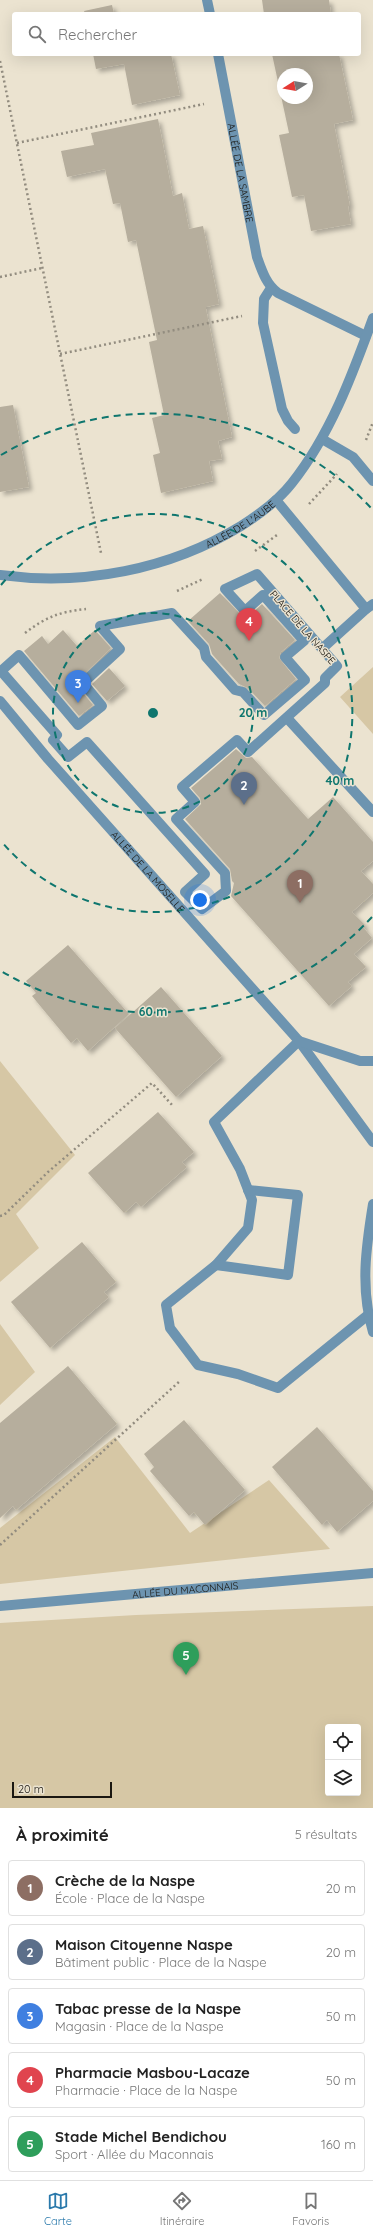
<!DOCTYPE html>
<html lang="fr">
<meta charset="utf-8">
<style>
body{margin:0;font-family:Quicksand,sans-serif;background:#f6f6f6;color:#222}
.controls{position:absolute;right:12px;bottom:12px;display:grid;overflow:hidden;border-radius:4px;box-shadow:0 4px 16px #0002}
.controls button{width:36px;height:36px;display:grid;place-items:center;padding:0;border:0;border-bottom:1px solid #e0e0e0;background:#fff;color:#222;font:20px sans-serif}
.compass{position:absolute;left:277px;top:68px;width:36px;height:36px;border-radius:50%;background:#fff;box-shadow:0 4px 16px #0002;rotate:259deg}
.scale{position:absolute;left:12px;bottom:10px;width:100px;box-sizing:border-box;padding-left:4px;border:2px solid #1a1711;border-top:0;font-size:11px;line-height:14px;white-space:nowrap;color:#1a1711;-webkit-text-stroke:3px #ebe3d0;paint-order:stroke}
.you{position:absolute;left:200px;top:900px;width:14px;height:14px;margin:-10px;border:3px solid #fff;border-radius:50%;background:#1a73e8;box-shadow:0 0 0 6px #1a73e833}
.badge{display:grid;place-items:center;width:26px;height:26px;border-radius:50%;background:#2a79ab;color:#fff;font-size:13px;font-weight:700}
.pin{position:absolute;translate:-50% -33px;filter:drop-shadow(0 1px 2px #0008)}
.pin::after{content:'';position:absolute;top:21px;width:14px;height:12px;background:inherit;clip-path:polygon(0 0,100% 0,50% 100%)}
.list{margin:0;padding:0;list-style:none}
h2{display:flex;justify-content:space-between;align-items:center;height:52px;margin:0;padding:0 16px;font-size:17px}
h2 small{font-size:13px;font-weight:400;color:#767676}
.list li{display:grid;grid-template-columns:26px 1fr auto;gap:12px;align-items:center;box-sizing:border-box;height:56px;margin:0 8px 8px;padding:0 8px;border:1px solid #e0e0e0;border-radius:4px}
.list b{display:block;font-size:15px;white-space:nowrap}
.list p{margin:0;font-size:13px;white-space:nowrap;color:#767676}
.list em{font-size:13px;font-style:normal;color:#767676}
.icon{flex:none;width:22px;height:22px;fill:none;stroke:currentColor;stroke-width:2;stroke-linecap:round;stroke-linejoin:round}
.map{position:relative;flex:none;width:373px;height:1808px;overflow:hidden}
.search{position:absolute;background:#fff;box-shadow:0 4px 16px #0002;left:12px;right:12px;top:12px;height:44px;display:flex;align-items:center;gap:10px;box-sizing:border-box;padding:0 14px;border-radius:4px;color:#767676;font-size:15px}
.sheet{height:372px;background:#fff}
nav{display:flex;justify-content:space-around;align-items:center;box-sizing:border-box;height:56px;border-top:1px solid #e0e0e0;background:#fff;font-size:11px;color:#767676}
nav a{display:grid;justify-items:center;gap:2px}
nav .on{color:#2a79ab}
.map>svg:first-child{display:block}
</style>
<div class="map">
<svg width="373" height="1808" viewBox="0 0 373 1808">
<defs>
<filter id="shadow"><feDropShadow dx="3.5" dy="3.5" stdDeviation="2" flood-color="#0004"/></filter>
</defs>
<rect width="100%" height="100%" fill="#ebe3d0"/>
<!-- green -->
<path fill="#d6c7a5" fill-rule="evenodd" d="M373 667V734L340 697Z
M0 1061 75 1155 16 1214 39 1248 0 1282Z
M0 1324 35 1372 0 1405Z
M115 1437 190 1533 269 1480 330 1549 0 1584V1528Z
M373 1606V1808H0V1623L136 1615ZM328 1727H358V1793H328Z"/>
<!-- building -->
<path fill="#b6ae9d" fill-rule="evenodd" filter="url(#shadow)" d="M262 0H329L331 14H264Z
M112 5 114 14H85L84 11Z
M93 54H171L180 95 132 105 124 64 96 69Z
M272 54H339L353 120 334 124 350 206H348L351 224 311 231 304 195 292 197 279 135 289 133ZM283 74H307V98H283Z
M158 119 173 196 182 193 189 229 203 226 219 304 206 307V309L232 437 218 441 222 459 209 461 213 481 161 493 153 455 160 453 152 418 164 415 149 342 157 340 136 240 128 242 120 203 113 204 105 169 67 177 61 151 94 145 91 133Z
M13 405 29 487 0 492V407Z
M220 593 243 617 249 616 262 604 295 640 281 652 279 658 296 679 265 706 248 688 239 684 212 654 209 644 188 621Z
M63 630 77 646 95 630 111 648 77 681 78 687 93 705 79 716 24 651 42 636 48 644Z
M109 668 125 686 107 701 92 684Z
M236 749 246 758 252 757 308 819 333 797 373 842V861L361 871 373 884V893L352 912 365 925 363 927 372 938 354 954 366 967 348 982 352 986 329 1006 231 896 234 883 232 881 230 869 185 819 201 804 200 798 191 788Z
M68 945 129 1014 88 1051 77 1038 71 1043 32 996 36 993 26 981Z
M161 987 222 1056 176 1097 115 1028Z
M158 1112 194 1152 182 1162 187 1167 141 1207 136 1202 124 1213 88 1173Z
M82 1242 116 1282 104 1292 109 1297 50 1348 11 1302Z
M68 1366 117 1424 16 1510 13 1506 0 1518V1423Z
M184 1420 245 1490 205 1525 194 1512 189 1516 150 1471 154 1467 144 1454Z
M317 1427 373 1491V1501L337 1532 327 1520 322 1525 272 1467Z"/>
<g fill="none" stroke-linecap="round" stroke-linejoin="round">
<!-- path -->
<path stroke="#928c7f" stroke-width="2.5" stroke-dasharray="2 3" stroke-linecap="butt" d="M0 61 101 553
M17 143 204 104
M0 277 42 268
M60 354 242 316
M366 440 373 422
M309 504 337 474
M255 551 277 535
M177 591 203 579
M25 633C46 617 59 612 86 609
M0 1216 4 1215 48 1172 152 1083 173 1106
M0 1545 181 1380"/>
<!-- minor -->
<g stroke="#6d94b0" stroke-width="10">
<path d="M207 0 210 14"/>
<path id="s1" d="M218 54 257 257C262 271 266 284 278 293L366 336"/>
<path d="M271 288 264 299 263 323 282 409 288 421 295 429"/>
<path d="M322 439 353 457 373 481"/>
<path d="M276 500 366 609 373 604"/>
<path d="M257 574 337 666 325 678V683L248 752 237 740 182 787 195 802 176 819 225 873 226 891 202 909 185 892 205 874 87 742 68 757 53 740 57 735 1 671 19 655 78 725 102 706 83 683 120 649 100 626 172 613 204 648 206 657 235 690 243 692 264 715 305 680 285 657 304 641 263 595 245 611 225 589Z"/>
<path id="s2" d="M0 575C83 586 169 570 241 526 260 514 278 501 292 483 330 435 352 376 373 318"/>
<path d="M325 646 366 609"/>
<path id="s3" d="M0 701 48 759 299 1041 373 1142"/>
<path d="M287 718 373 812"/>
<path d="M299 1041 214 1122 240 1169 252 1200 248 1228 216 1265 166 1305 170 1328 198 1365 238 1374 278 1388 368 1315H373"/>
<path d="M299 1041 360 1061H373"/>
<path d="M373 1204C366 1247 360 1289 373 1332"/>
<path d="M216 1265 288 1275 298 1195 248 1190"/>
<path id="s4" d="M0 1606 373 1573"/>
</g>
</g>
<!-- distance rings -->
<g fill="none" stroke="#0f766e" stroke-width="2" stroke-dasharray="7 5">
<circle cx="153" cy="713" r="100"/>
<path d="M1 585A199 199 0 1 1 1 841"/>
<path d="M372 917A299 299 0 0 1 1 971M1 455A299 299 0 0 1 372 509"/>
</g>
<g text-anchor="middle" stroke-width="3" stroke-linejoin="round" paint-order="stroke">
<!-- street labels -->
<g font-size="10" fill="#1a1711" stroke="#ebe3d0">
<text dy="4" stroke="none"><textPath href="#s1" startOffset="121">ALLÉE DE LA SAMBRE</textPath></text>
<text dy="4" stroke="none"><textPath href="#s2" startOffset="251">ALLÉE DE L'AUBE</textPath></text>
<text transform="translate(303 627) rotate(49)" y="4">PLACE DE LA NASPE</text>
<text dy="4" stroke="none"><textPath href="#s3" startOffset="226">ALLÉE DE LA MOSELLE</textPath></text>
<text dy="4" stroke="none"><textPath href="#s4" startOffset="186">ALLÉE DU MACONNAIS</textPath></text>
</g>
</g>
<circle cx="153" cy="713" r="6" fill="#0f766e" stroke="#ebe3d0" stroke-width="2"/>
<g font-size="12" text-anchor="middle" font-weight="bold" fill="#0f766e" stroke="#ebe3d0" stroke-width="3" stroke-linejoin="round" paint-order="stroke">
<text x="253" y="717">20 m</text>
<text x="340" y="785">40 m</text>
<text x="153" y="1016">60 m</text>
</g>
</svg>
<div class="controls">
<button><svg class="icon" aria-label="locate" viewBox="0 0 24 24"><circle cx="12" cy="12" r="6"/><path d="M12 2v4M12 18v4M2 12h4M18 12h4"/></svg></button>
<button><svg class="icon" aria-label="layers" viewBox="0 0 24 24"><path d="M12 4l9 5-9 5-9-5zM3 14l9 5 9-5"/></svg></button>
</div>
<svg class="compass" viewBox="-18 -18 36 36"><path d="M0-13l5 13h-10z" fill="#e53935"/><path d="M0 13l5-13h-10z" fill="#767676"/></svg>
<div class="scale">20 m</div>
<div class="you"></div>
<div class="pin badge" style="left:300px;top:903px;background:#8d6e63">1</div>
<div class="pin badge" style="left:244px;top:805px;background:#5c6f8a">2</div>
<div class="pin badge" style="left:78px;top:703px;background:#3f7fe0">3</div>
<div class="pin badge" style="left:249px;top:641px;background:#e0444e">4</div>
<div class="pin badge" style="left:186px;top:1675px;background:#2e9e5b">5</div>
<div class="search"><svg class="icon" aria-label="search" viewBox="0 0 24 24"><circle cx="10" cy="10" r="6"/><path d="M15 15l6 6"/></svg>Rechercher</div>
</div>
<section class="sheet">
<h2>À proximité<small>5 résultats</small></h2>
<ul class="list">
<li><span class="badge" style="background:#8d6e63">1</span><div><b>Crèche de la Naspe</b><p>École · Place de la Naspe</p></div><em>20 m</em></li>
<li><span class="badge" style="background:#5c6f8a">2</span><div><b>Maison Citoyenne Naspe</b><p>Bâtiment public · Place de la Naspe</p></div><em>20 m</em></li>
<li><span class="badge" style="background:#3f7fe0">3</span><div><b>Tabac presse de la Naspe</b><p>Magasin · Place de la Naspe</p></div><em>50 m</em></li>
<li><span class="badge" style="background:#e0444e">4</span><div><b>Pharmacie Masbou-Lacaze</b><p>Pharmacie · Place de la Naspe</p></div><em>50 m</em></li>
<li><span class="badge" style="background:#2e9e5b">5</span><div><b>Stade Michel Bendichou</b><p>Sport · Allée du Maconnais</p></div><em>160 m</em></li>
</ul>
</section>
<nav>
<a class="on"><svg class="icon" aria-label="map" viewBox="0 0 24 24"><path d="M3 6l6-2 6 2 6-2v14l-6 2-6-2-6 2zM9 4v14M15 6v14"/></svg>Carte</a>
<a><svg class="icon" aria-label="directions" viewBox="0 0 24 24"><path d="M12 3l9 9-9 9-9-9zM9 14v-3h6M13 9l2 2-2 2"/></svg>Itinéraire</a>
<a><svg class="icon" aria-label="saved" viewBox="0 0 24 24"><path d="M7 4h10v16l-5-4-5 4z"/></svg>Favoris</a>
</nav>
